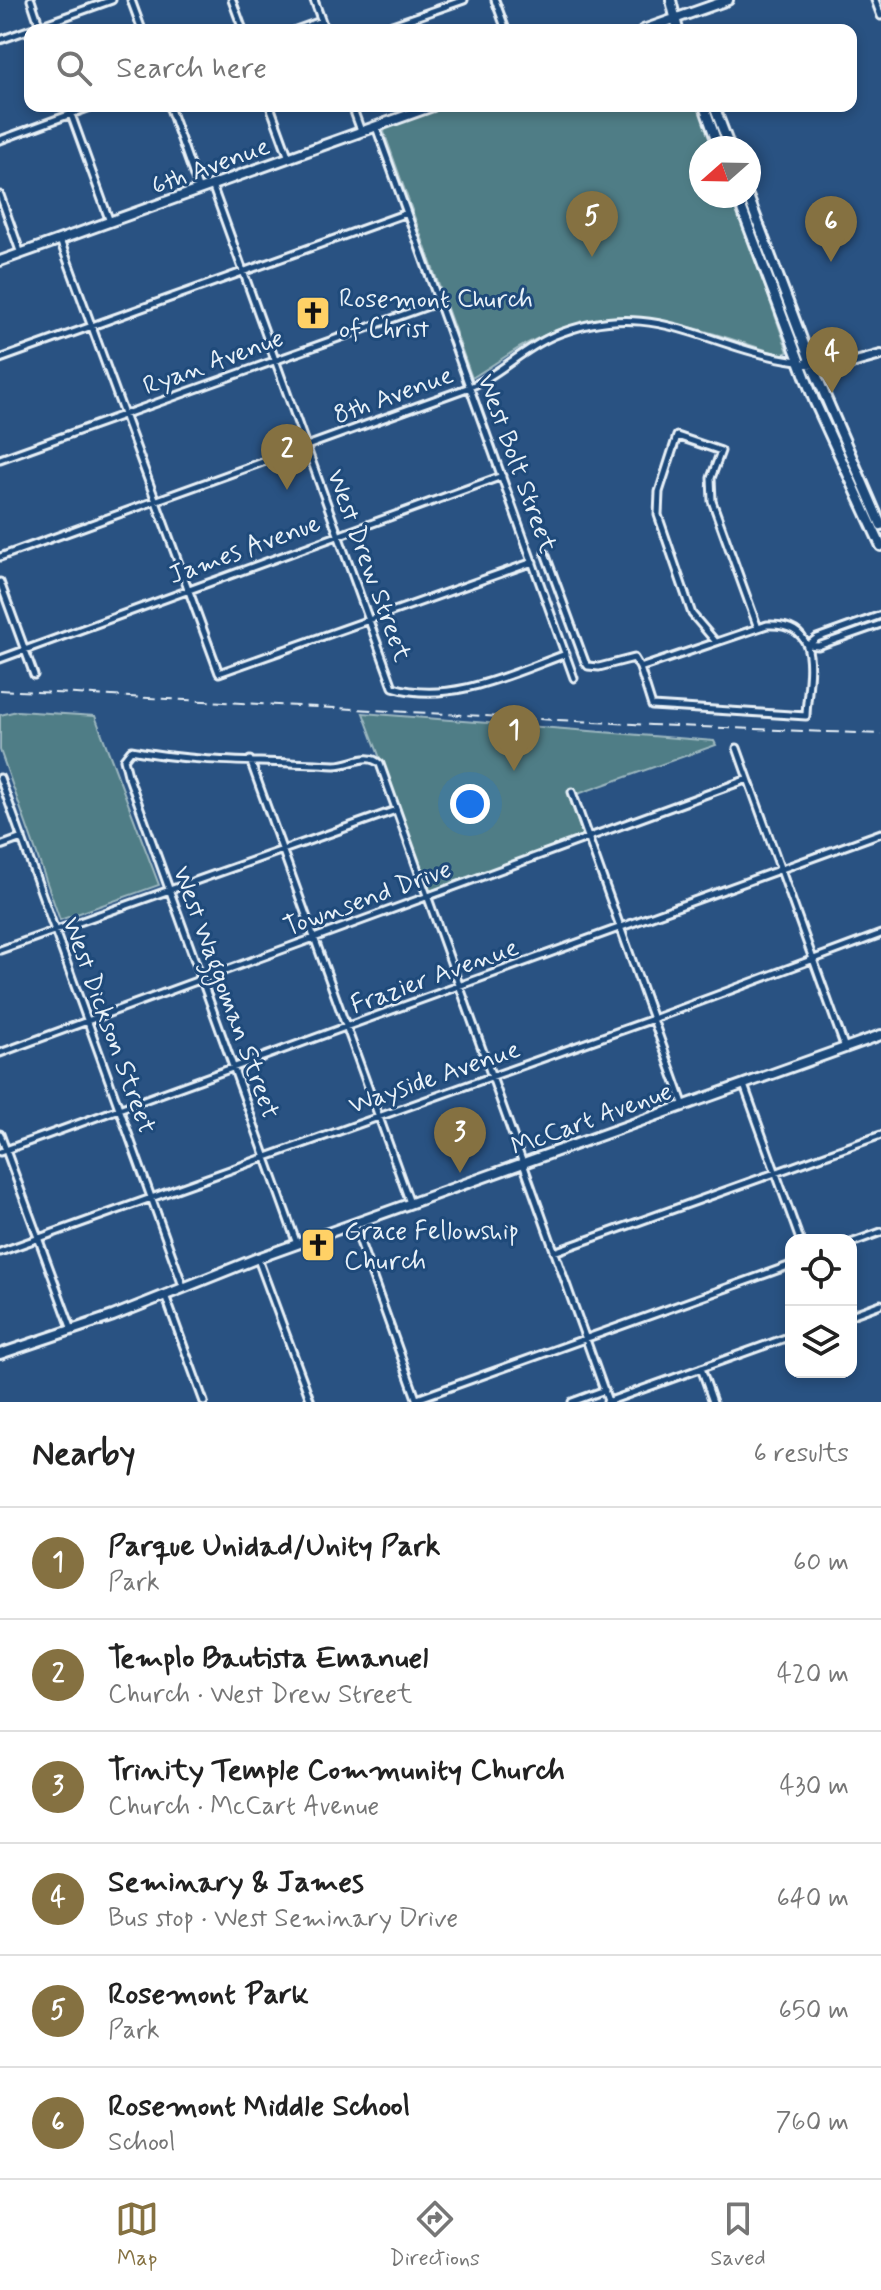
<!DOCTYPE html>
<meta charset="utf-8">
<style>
body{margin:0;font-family:Mynerve,sans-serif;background:#f2f2f2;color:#222}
.controls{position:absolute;right:24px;bottom:24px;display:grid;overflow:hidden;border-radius:16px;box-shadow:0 4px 12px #0003}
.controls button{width:72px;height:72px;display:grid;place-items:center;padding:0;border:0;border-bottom:2px solid #e0e0e0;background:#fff;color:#222;font:40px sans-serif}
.compass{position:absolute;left:689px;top:136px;width:72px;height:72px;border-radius:50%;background:#fff;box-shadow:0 4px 12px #0003;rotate:250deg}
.you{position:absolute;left:470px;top:804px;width:28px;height:28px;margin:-20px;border:6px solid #fff;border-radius:50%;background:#1a73e8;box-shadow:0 0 0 12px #1a73e833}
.badge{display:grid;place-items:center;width:52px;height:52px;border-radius:50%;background:#857141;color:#fff;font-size:26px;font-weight:700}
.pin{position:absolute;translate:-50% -66px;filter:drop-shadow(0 2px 4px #0008)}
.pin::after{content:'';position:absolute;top:42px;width:28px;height:24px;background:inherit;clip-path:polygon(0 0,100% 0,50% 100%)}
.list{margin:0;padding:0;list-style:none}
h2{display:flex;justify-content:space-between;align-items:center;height:104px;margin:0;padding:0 32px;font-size:34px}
h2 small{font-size:26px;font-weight:400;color:#767676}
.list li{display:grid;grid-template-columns:52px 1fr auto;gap:24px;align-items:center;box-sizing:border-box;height:112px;padding:0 32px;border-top:2px solid #e0e0e0}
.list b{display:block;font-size:30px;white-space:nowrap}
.list p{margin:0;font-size:26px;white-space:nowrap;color:#767676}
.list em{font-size:26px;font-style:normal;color:#767676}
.icon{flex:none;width:44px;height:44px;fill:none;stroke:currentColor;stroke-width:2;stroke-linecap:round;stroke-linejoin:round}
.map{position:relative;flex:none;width:881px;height:1402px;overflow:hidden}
.search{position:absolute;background:#fff;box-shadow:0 4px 12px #0003;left:24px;right:24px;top:24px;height:88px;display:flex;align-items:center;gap:20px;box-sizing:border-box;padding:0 28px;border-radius:16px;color:#767676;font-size:30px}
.sheet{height:776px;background:#fff}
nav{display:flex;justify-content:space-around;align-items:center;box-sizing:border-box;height:112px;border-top:2px solid #e0e0e0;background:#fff;font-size:22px;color:#767676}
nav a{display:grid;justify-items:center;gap:4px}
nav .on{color:#857141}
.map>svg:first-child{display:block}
</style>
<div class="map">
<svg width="881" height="1402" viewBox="0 0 881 1402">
<rect width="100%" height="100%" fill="#295282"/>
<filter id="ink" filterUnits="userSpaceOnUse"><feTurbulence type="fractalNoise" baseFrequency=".0125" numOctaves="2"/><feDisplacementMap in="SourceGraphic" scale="16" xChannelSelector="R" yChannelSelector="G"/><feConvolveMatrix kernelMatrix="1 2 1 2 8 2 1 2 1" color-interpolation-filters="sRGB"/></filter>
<g filter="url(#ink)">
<!-- green -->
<path fill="#507d86" stroke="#9cb7bf" stroke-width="2" d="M447 106H699L715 148H701V196H733L788 352 781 355C689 326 623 296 530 342 510 352 491 367 472 378L384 132 386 127Z
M17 711 95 716 159 885 60 920 0 750V715Z
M363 713 714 741 716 745 569 797 583 837 430 891Z"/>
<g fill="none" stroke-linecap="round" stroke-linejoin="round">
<!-- street casing -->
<g stroke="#e8f1f8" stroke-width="11">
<path id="street" d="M31 0 41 30
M131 0 142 30
M232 0 243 30
M314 0 325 30
M495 0 506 30
M875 0 881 16
M296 30 321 21
M378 30 464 0
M0 40 112 0
M68 106 110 222
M169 106 199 190
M270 106 289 158
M352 106 361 131
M376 127 574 678
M0 140 93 106
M212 185 393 687C450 705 513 673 566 654
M0 195 21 254
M60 240 219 673 533 562
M0 359 407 213
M0 459 439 302
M545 553 585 662 588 666 599 667 634 658 640 668 652 706 806 716C807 679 826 622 767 625L640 668
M0 557 470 387C500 374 521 350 553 336 654 294 705 349 798 361
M0 582 34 675
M715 641 692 614 658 515 659 492 677 436 721 451 711 478 712 501 758 628
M808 645 817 638 881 615
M808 645 818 646 881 624
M0 659 502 476
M737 748 845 1048
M250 760 410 1203
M0 778 183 1286
M572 792 684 1106
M0 846 22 838
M0 950 396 810
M0 1053 748 779
M744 1085 800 1240
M0 1134 72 1330
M0 1152 881 833
M354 1225 417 1401
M851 1243 881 1232
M297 1244 128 775 124 759 131 750C197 763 267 761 334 765 351 766 367 751 380 764L608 1401
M0 1252 653 1019 881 934
M554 1252 881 1135
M258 1259 311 1402
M165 1295 204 1402
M851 1315 881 1304
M701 1368 713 1402
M417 1399 791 1265
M572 1402 605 1390
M607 1402 791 1336"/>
</g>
<!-- secondary casing -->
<g stroke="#e8f1f8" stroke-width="14">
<path id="secondary" d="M671 0 678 30
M643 30 728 0
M704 106 719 148
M714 106 730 148
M737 196 814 400 881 546
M748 196 811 363 881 525
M0 261 433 106
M807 363 848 364 881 355
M0 1354 113 1316 258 1258 881 1035"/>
</g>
<!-- street -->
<use href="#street" stroke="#1f4a7a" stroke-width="5"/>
<!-- secondary -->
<use href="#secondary" stroke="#1f4a7a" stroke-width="8"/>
<!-- rail -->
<path stroke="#e8f1f8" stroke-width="2" stroke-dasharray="12 6" stroke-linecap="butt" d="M0 690 651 725 881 734"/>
</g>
</g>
<!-- icons -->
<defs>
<g id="church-square" transform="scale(1.8)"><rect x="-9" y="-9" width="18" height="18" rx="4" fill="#ffd166" stroke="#1f4a7a"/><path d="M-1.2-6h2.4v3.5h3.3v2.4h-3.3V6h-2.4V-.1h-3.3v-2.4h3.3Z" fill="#111"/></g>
</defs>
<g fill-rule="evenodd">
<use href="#church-square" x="313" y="313"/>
<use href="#church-square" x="318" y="1245"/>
</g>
<g text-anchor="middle" stroke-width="6" stroke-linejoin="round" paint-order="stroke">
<!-- street labels -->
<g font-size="26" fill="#e8f1f8" stroke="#1f4a7a">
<text transform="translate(210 165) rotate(-20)" y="9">6th Avenue</text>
<text transform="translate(213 361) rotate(-20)" y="9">Ryan Avenue</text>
<text transform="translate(393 394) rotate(-20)" y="9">8th Avenue</text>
<text transform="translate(518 463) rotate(70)" y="9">West Bolt Street</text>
<text transform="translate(244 548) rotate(-20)" y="9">James Avenue</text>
<text transform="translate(370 565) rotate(70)" y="9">West Drew Street</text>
<text transform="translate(367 897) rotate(-20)" y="9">Townsend Drive</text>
<text transform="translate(434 975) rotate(-20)" y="9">Frazier Avenue</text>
<text transform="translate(227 992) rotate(70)" y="9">West Waggoman Street</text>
<text transform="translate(110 1025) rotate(70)" y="9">West Dickson Street</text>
<text transform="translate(434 1076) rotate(-19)" y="9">Wayside Avenue</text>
<text transform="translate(591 1118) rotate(-20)" y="9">McCart Avenue</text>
</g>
<!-- poi labels -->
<g font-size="26" fill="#e8f1f8" stroke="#1f4a7a" text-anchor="start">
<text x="339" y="307">Rosemont Church<tspan x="339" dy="30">of Christ</tspan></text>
<text x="344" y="1239">Grace Fellowship<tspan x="344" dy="30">Church</tspan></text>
</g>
</g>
</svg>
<div class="controls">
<button><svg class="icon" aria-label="locate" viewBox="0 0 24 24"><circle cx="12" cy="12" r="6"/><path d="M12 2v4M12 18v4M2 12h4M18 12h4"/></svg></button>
<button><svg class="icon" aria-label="layers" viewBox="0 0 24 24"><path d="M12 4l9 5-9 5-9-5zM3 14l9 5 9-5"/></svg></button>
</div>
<svg class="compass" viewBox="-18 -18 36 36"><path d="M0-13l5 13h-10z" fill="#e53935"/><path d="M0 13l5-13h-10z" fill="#767676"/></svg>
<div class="you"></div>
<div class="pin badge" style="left:514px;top:771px">1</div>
<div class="pin badge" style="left:287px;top:490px">2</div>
<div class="pin badge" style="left:460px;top:1173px">3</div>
<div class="pin badge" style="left:832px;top:393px">4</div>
<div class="pin badge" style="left:592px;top:257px">5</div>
<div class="pin badge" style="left:831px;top:262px">6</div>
<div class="search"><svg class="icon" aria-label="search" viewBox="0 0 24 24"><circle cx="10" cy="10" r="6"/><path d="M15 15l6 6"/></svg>Search here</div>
</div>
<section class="sheet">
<h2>Nearby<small>6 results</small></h2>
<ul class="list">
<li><span class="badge">1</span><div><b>Parque Unidad/Unity Park</b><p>Park</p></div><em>60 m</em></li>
<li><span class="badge">2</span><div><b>Templo Bautista Emanuel</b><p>Church · West Drew Street</p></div><em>420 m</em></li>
<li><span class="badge">3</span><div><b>Trinity Temple Community Church</b><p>Church · McCart Avenue</p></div><em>430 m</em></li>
<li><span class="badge">4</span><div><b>Seminary &amp; James</b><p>Bus stop · West Seminary Drive</p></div><em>640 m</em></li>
<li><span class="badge">5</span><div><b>Rosemont Park</b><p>Park</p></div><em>650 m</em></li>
<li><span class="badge">6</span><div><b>Rosemont Middle School</b><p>School</p></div><em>760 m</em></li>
</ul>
</section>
<nav>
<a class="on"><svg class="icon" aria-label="map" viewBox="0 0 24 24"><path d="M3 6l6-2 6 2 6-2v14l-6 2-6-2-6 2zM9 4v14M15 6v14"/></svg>Map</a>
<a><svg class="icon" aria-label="directions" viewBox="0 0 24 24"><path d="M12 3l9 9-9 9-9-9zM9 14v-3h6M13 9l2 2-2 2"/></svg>Directions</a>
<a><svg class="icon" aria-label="saved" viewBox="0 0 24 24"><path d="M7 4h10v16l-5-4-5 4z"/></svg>Saved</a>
</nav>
